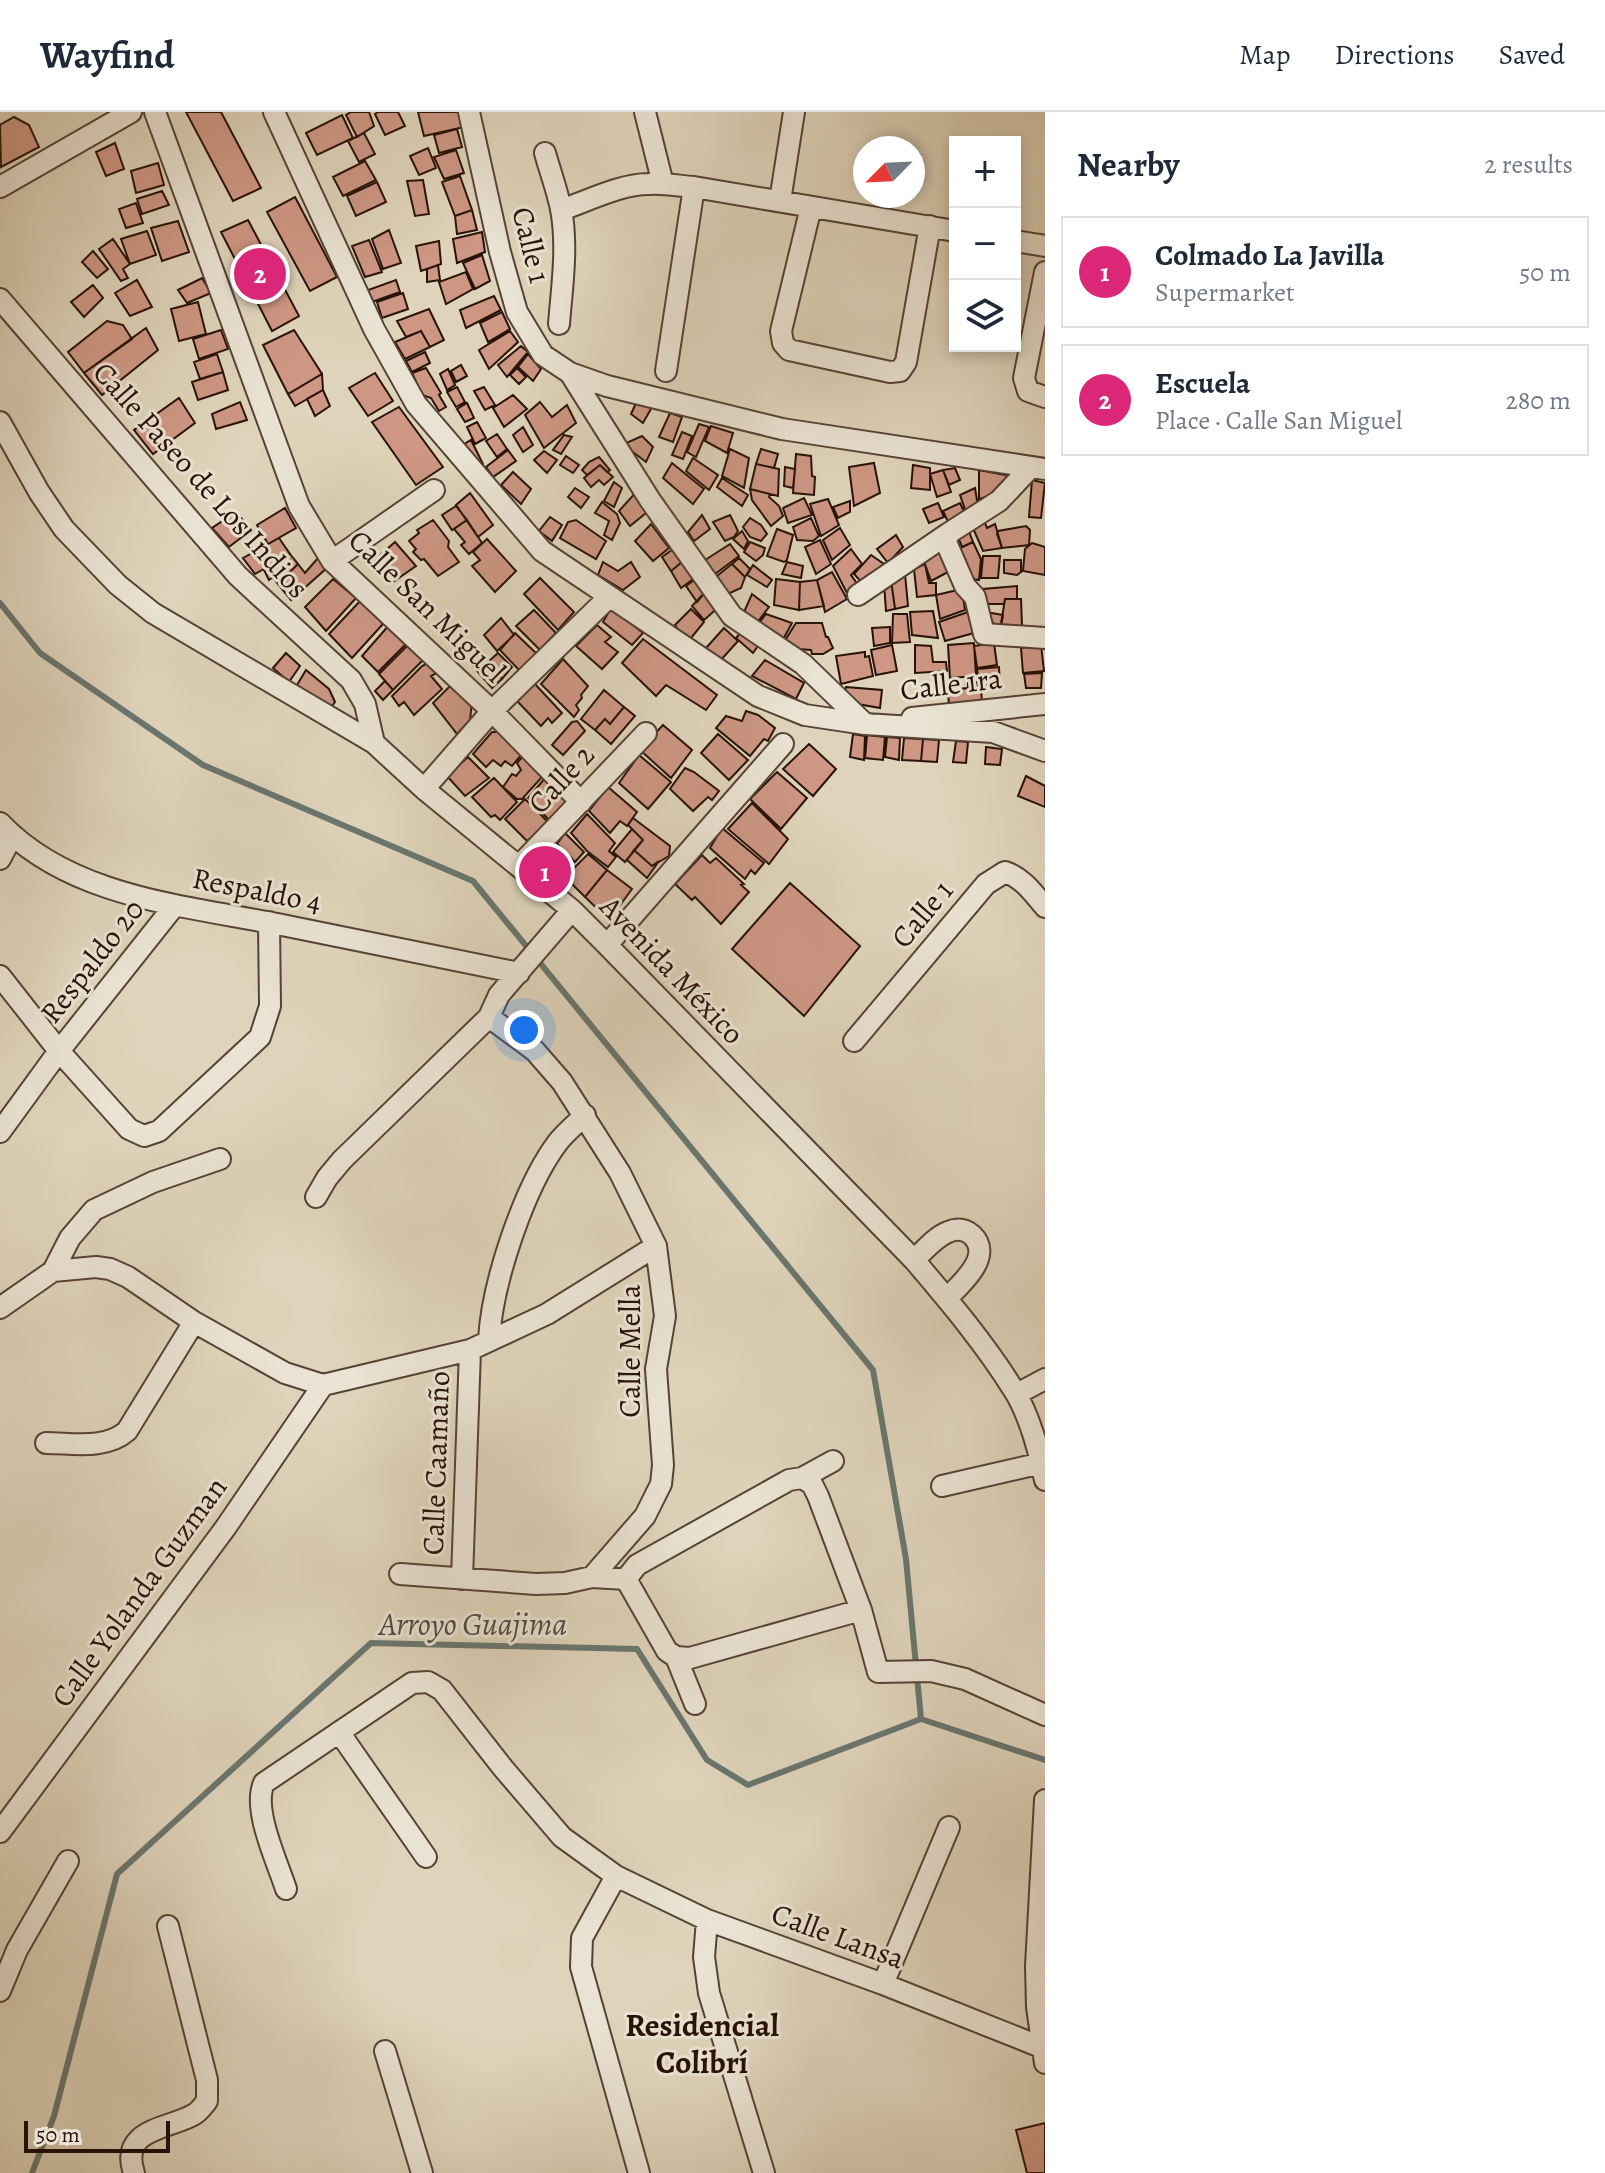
<!DOCTYPE html>
<meta charset="utf-8">
<style>
body{margin:0;font-family:Alegreya,serif;background:#f2f2f3;color:#1f2937}
.controls{position:absolute;right:24px;top:24px;display:grid;overflow:hidden;border-radius:0px;box-shadow:0 4px 12px #0003}
.controls button{width:72px;height:72px;display:grid;place-items:center;padding:0;border:0;border-bottom:2px solid #e0e1e3;background:#fff;color:#1f2937;font:40px sans-serif}
.compass{position:absolute;left:853px;top:24px;width:72px;height:72px;border-radius:50%;background:#fff;box-shadow:0 4px 12px #0003;rotate:246deg}
.scale{position:absolute;left:24px;bottom:20px;width:146px;box-sizing:border-box;padding-left:8px;border:4px solid #291208;border-top:0;font-size:22px;line-height:28px;white-space:nowrap;color:#291208;-webkit-text-stroke:6px #eae3d3;paint-order:stroke}
.you{position:absolute;left:524px;top:918px;width:28px;height:28px;margin:-20px;border:6px solid #fff;border-radius:50%;background:#1a73e8;box-shadow:0 0 0 12px #1a73e833}
.badge{display:grid;place-items:center;width:52px;height:52px;border-radius:50%;background:#db2777;color:#fff;font-size:26px;font-weight:700}
.pin{position:absolute;translate:-50% -50%;border:4px solid #fff;box-shadow:0 2px 8px #0006}
.list{margin:0;padding:0;list-style:none}
h2{display:flex;justify-content:space-between;align-items:center;height:104px;margin:0;padding:0 32px;font-size:34px}
h2 small{font-size:26px;font-weight:400;color:#747a83}
.list li{display:grid;grid-template-columns:52px 1fr auto;gap:24px;align-items:center;box-sizing:border-box;height:112px;margin:0 16px 16px;padding:0 16px;border:2px solid #e0e1e3;border-radius:0px}
.list b{display:block;font-size:30px;white-space:nowrap}
.list p{margin:0;font-size:26px;white-space:nowrap;color:#747a83}
.list em{font-size:26px;font-style:normal;color:#747a83}
.icon{flex:none;width:44px;height:44px;fill:none;stroke:currentColor;stroke-width:2;stroke-linecap:round;stroke-linejoin:round}
.map{position:relative;flex:none;width:1045px;height:2061px;overflow:hidden}
header{display:flex;align-items:center;gap:48px;box-sizing:border-box;height:112px;padding:0 40px;background:#fff;border-bottom:2px solid #e0e1e3}
header strong{font-size:38px}
nav{display:flex;gap:44px;margin-inline-start:auto;font-size:28px}
main{display:flex}
aside{flex:1;background:#fff}
.map>svg:first-child{display:block}
</style>
<header>
<strong>Wayfind</strong>
<nav><a>Map</a><a>Directions</a><a>Saved</a></nav>
</header>
<main>
<div class="map">
<svg width="1045" height="2061" viewBox="0 0 1045 2061">
<rect width="100%" height="100%" fill="#dfd4bb"/>
<filter id="stains"><feTurbulence type="fractalNoise" baseFrequency=".0025" numOctaves="4"/><feColorMatrix values="0 0 0 0 .2 0 0 0 0 .09 0 0 0 0 .02 0 0 0 .5 -.17"/></filter>
<radialGradient id="worn" r=".72"><stop offset=".6" stop-color="#630" stop-opacity="0"/><stop offset="1" stop-color="#630" stop-opacity=".3"/></radialGradient>
<g fill="none" stroke-linecap="round" stroke-linejoin="round">
<!-- stream -->
<path stroke="#69766f" stroke-width="6" d="M0 491 40 541 203 653 473 769 873 1258 906 1447 921 1607
M32 2061 54 2004 117 1762 371 1531 637 1537 707 1648 748 1673 921 1607 1045 1648"/>
</g>
<!-- building -->
<path fill="#cd9784" stroke="#291208" stroke-width="2" d="M186 0H221L261 76 233 89Z
M351 0H369L374 14 357 25 346 3Z
M378 0H398L405 14 385 23 375 2Z
M418 0H461L464 15 424 24Z
M342 3 353 26 317 43 306 21Z
M14 5 29 13 39 35 1 55 0 13Z
M457 17 462 35 439 41 434 23Z
M364 21 375 42 359 50 348 29Z
M115 31 124 57 106 64 96 40Z
M428 36 436 56 419 63 410 44Z
M456 38 464 61 444 67 434 45Z
M365 49 376 68 343 84 333 65Z
M158 51 164 73 136 81 131 59Z
M460 64 472 98 455 104 442 70Z
M423 68 429 102 415 104 407 69Z
M377 70 386 90 356 104 347 84Z
M162 79 169 93 142 102 137 87Z
M295 85 337 165 310 179 267 100Z
M136 91 143 111 126 116 119 97Z
M472 98 477 118 457 122 455 104Z
M248 108 299 204 272 219 221 120Z
M178 109 189 140 162 149 151 116Z
M389 118 401 151 383 157 372 127Z
M147 119 156 143 130 152 121 127Z
M482 120 485 140 457 151 453 127Z
M113 127 130 152 123 157 128 166 121 169 99 137Z
M369 128 382 160 365 165 352 134Z
M439 129 441 152 421 159 416 134Z
M93 139 108 157 97 166 82 150Z
M482 143 490 169 475 177 463 151Z
M438 153 440 168 427 170V157Z
M466 160 473 177 446 192 439 170Z
M202 166 211 181 187 191 178 178Z
M137 168 152 195 130 204 115 181Z
M396 168 400 180 372 190 368 178Z
M93 173 103 186 84 205 71 190Z
M403 181 408 197 382 206 377 190Z
M494 184 501 198 466 216 460 198Z
M198 190 206 222 179 229 171 197Z
M429 197 444 228 430 235 421 219 406 225 397 209Z
M502 200 510 217 488 230 480 211Z
M107 209 123 213 132 227 84 261 68 240Z
M146 216 158 238 102 283 84 261Z
M221 218 228 237 199 247 193 227Z
M294 218 322 262 288 282 263 233Z
M421 219 430 235 405 247 395 230Z
M510 219 518 230 489 257 479 238Z
M521 234 528 240 507 265 498 253Z
M425 240 430 251 412 260 406 249Z
M217 242 223 260 200 267 194 250Z
M528 242 541 257 533 269 518 255Z
M461 253 467 264 456 270 451 259Z
M426 256 441 281 439 283 446 295 439 299 431 286 422 283 412 261Z
M517 256 526 265 519 272 510 263Z
M448 257 455 273 447 278 440 262Z
M223 260 228 278 198 288 192 270Z
M375 261 393 289 368 304 349 276Z
M322 262 323 278 295 294 288 282Z
M457 275 465 290 456 295 447 280Z
M484 275 495 293 485 298 474 279Z
M323 278 330 294 315 304 307 287Z
M513 283 527 297 504 315 493 296Z
M179 286 195 311 153 342 134 318Z
M637 289 652 295 643 311 631 302Z
M240 290 247 308 216 317 212 302Z
M540 290 552 305 567 293 576 311 544 336 525 303Z
M467 291 474 306 465 310 457 297Z
M399 295 443 355 416 373 372 310Z
M670 301 682 305 673 330 659 325Z
M477 310 486 326 475 332 467 315Z
M699 312 709 315 696 345 687 340Z
M711 314 733 321 727 341 705 329Z
M523 315 533 333 523 340 513 323Z
M682 320 692 324 683 347 672 343Z
M497 322 507 337 497 345 486 329Z
M564 323 572 325 561 342 553 338Z
M642 324 653 335 646 350 633 340 627 341 624 332Z
M471 328 483 352 473 357 461 334Z
M730 337 749 346 744 376 722 364Z
M761 337 778 342 774 356 756 352Z
M508 338 516 349 493 365 486 355Z
M544 339 557 348 547 361 534 348Z
M796 342 811 344 812 364 815 365 814 383 793 381Z
M566 344 579 353 573 361 560 353Z
M599 345 610 358 607 360 600 353 587 363 582 358 589 350Z
M693 346 718 363 709 378 686 359Z
M672 351 704 377 693 392 663 366Z
M874 351 880 381 854 394 849 355Z
M756 352 779 357 778 384 750 377Z
M600 353 613 365 604 373 599 368 591 375 584 366Z
M913 353 930 356V378L911 376Z
M785 355 795 357 793 376 784 374Z
M955 356 960 368 949 373 943 358Z
M943 358 951 380 937 385 930 362Z
M979 358 1016 365 1000 381 979 387Z
M513 360 531 377 521 392 501 373Z
M722 366 748 383 742 394 717 375Z
M1032 368 1045 371 1041 406 1029 405Z
M614 370 622 376 614 395 604 389Z
M575 376 589 385 581 396 568 385Z
M975 376 978 394 966 400 960 383Z
M750 377 770 382 769 385 779 394 783 404 771 414 752 388Z
M638 378 647 387 646 401 630 414 619 399Z
M470 381 493 413 478 425 456 393Z
M804 386 812 403 788 411 783 396Z
M828 387 839 413 821 424 810 392Z
M850 389V400L838 406 833 395Z
M602 390 617 402 620 411 612 428 604 423 609 409 595 401Z
M938 391 944 405 929 411 923 397Z
M960 391 966 404 949 412 943 399Z
M456 394 467 408 452 418 442 403Z
M285 396 296 416 268 432 257 413Z
M236 400 251 418 229 435 212 416Z
M702 403 710 417 694 429 688 420Z
M730 403 738 419 734 425 725 429 713 410Z
M550 405 562 413 552 429 539 419Z
M750 406 761 413 767 422 761 429 750 425 743 415Z
M811 406 819 424 813 429 797 428 793 415Z
M433 408 449 429 448 435 459 450 438 464 424 447 421 448 413 440 416 437 409 429 419 421 417 418Z
M467 408 482 431 469 442 461 433 465 430 454 417Z
M576 408 606 429 596 447 560 426 568 410Z
M984 408 987 416 995 412 1002 436 983 439 972 414Z
M651 412 669 436 653 449 635 429Z
M1026 414 1030 418 1029 433 1002 436 997 422 998 419Z
M840 416 850 433 832 448 823 428Z
M777 417 793 423 787 448 784 450 767 444Z
M968 417 973 430 962 435 957 422Z
M742 419 748 429 744 437 733 427Z
M896 423 903 435 888 451 877 437Z
M279 426 290 442 255 462 243 446Z
M487 427 516 459 495 480 472 454 480 448 473 440Z
M820 428 831 452 816 462 805 435Z
M395 430 416 454 390 472 369 453Z
M750 430 765 436 763 443 756 449 744 440Z
M973 430 981 447 979 468 967 466 966 448 958 437Z
M1032 431 1045 435V463L1023 459 1025 437Z
M730 432 739 444 711 465 702 450Z
M679 433 688 445 671 459 662 445Z
M940 436 949 454 948 460 931 469 923 447Z
M851 437 862 452 851 463 861 477 849 485 833 454Z
M290 442 298 452 289 461 284 457 269 468 264 458Z
M871 443 884 452 883 461 865 474 854 462Z
M983 444H1000L998 466H981Z
M688 445 700 462 681 476 671 459Z
M318 446 328 455 291 488 273 466 284 457 289 461 298 452 305 461Z
M739 446 750 457 745 465 732 452Z
M1004 448H1021V460L1017 463 1004 461Z
M603 450 618 459 631 450 640 465 623 478 598 463Z
M787 450 803 454 801 466 782 462Z
M732 452 745 465 741 476 723 484 712 468Z
M925 452 929 471H936V483L917 485 914 457Z
M753 453 772 468 767 475 747 463Z
M832 460 847 487 825 500 817 468Z
M905 462 908 494 895 497 891 468Z
M540 466 574 500 558 518 524 482Z
M697 466 707 478 697 490 686 474Z
M333 467 356 486 326 519 305 495Z
M776 467 800 470 799 498 774 493Z
M817 468 824 494 799 498 800 470Z
M891 468 895 497 886 499 884 472Z
M1017 474V487H1005L1004 492H984L983 477Z
M962 477 965 498 940 507 936 483Z
M707 478 721 493 704 508 692 494Z
M752 482 769 495 756 512 744 500Z
M1005 487H1021L1022 514 1016 517 1000 518Z
M361 488 383 512 352 546 329 522Z
M611 496 643 521 632 533 603 510Z
M691 497 704 510 691 526 681 522 675 513Z
M534 498 556 521 540 538 516 514Z
M933 499 938 526 912 523 910 500Z
M968 500 974 521 945 529 939 510Z
M986 500 1003 503 1001 515 987 508Z
M766 502 792 511 780 533 755 516Z
M893 502H907L910 530 892 531Z
M501 506 514 523 497 539 484 523Z
M796 511H822L826 525H828L833 536 823 542H812L811 538 797 537 784 530Z
M390 512 409 529 378 560 362 544Z
M597 513 611 525 605 530 618 540 602 557 576 534Z
M890 515V531L874 534 872 516Z
M724 516 738 529 720 549 706 536Z
M744 517 760 531 753 541 736 526Z
M515 521 537 542 520 559 500 538Z
M643 527 717 583 706 598 666 573 656 584 622 551Z
M410 531 426 545 393 578 379 562Z
M974 531 976 564 950 566 948 533Z
M994 531 997 553 977 556 974 534Z
M892 533 897 559 876 563 871 538Z
M915 533 931 534 933 550H946L947 559 915 561Z
M1041 533 1044 559 1023 561 1021 536Z
M865 540V545L869 544 873 564 841 572 836 544Z
M286 541 300 554 289 570 273 556Z
M498 541 512 555 502 567 488 550Z
M482 544 502 567 492 576 471 552Z
M563 547 588 574 581 583 582 586 576 593 579 598 574 605 541 572Z
M765 548 804 571 796 587 752 564Z
M428 551 434 553 435 562 431 564 442 577 414 603 404 590 399 594 392 584 422 554Z
M999 555 1000 573 979 575 977 557Z
M306 558 329 577 335 590 329 598 297 573Z
M1042 561 1041 576H1026L1024 562Z
M968 565H976L978 575H981L982 591 949 594 948 578 968 576Z
M385 569 393 578 383 588 375 579Z
M534 571 562 601 552 611 548 606 541 614 517 589Z
M451 573 472 590 470 608 457 622 433 591Z
M846 575 882 578 880 596 852 591 844 584Z
M604 578 624 595 610 612 605 607 595 618 581 607Z
M624 595 635 604 611 632 595 618 605 607 610 612Z
M746 599 758 603 775 616 768 629 764 627 750 644 716 616 726 604 742 609Z
M577 609 585 619 563 643 552 633 572 610Z
M663 613 692 638 671 666 640 638Z
M492 620H500L521 643 512 654 505 649 501 654 493 648 486 655 473 642Z
M718 622 748 648 729 668 701 641Z
M853 622 865 624 864 648 850 645Z
M867 623 885 625 883 648 865 646Z
M887 625 900 626 899 648 885 645Z
M904 626 923 627 921 649 902 648Z
M923 627 939 628 937 650 921 649Z
M956 629 968 630 966 651 953 650Z
M809 632 836 657 813 684 783 657Z
M986 635 1002 637 1000 653 985 652Z
M639 643 671 670 648 697 619 671Z
M523 644 539 658 542 665 522 687H517L503 675 512 662 516 664 521 658 517 651Z
M468 645 489 666 465 684 447 664Z
M685 656 694 660 719 679 712 688 708 685 693 699 670 677Z
M777 660 807 686 781 717 750 687Z
M1026 664 1045 674V695L1018 684Z
M546 665 570 687 551 710 528 686Z
M494 666 517 690 500 708 495 703 491 705 472 685Z
M608 675 637 700 627 714 620 709 610 721 589 699Z
M525 687 549 711 527 729 505 707Z
M752 691 788 727 769 752 728 717Z
M587 702 615 731 609 739 616 745 608 755 587 739 571 721Z
M633 706 670 734 669 744 652 754 634 738 643 728 628 713Z
M722 716 764 751 755 762 751 758 745 767 710 736Z
M632 717 643 728 625 750 613 740Z
M565 721 584 740 575 750 557 732Z
M554 736 571 755 561 767 543 748Z
M634 738 652 754 659 749 647 766 627 748Z
M588 742 607 758 585 785 565 765Z
M702 743 710 751 716 746 744 772 741 773 749 780 721 812 695 785 692 788 675 772Z
M607 758 632 777 609 808 585 785Z
M790 771 860 834 804 904 732 837Z
M1045 2011V2061H1027L1016 2018Z"/>
<g fill="none" stroke-linecap="round" stroke-linejoin="round">
<!-- minor casing -->
<g stroke="#564235" stroke-width="24">
<path id="minor" d="M155 0 299 394 332 449 492 599 581 690
M274 0 374 217 416 292 542 439 758 584 805 603 865 612 993 620 1045 639
M469 0 500 140 517 200 543 243 570 261 607 274 782 317 1045 357
M645 0 663 72
M545 41C550 59 557 78 561 97 568 135 562 174 559 212
M0 75 131 0
M780 89 794 0
M811 95 781 219 783 231 789 238 890 260 900 259 906 250 930 114
M561 98C588 89 620 72 649 72 664 71 679 74 694 75L955 119
M1015 129 1045 134
M1045 160 1024 266 1028 279 1045 285
M0 187 238 464 351 568 365 592 374 631
M666 259 694 75
M570 261 650 388 732 504 803 552 865 612H869
M0 310 39 380 64 417 118 473 153 501 374 631 424 677 572 798 607 833 914 1148C949 1189 986 1233 1015 1280 1029 1303 1040 1341 1045 1368
M1031 355 999 389 949 421 946 430 965 474 975 485 984 522 1045 526
M332 449 434 378
M858 483 949 421
M912 606 1045 592
M424 677 492 599 609 485
M0 711C72 787 190 794 287 814 364 830 442 845 519 861
M0 747 12 724
M519 754 646 621
M607 833 783 632
M0 864 59 939 129 1017 144 1024 159 1019 260 925 270 894 269 810
M489 905 535 939 562 970 620 1061 656 1134 665 1204 656 1257 663 1353 661 1372 645 1404 592 1465
M854 929 986 772 1005 760C1023 766 1033 781 1045 795
M0 1020 59 939 175 793
M316 1085 327 1066 342 1048 489 905 499 883 572 798
M914 1148C924 1139 935 1125 948 1120 957 1116 965 1117 972 1123 994 1144 961 1172 947 1186
M53 1159 70 1126 94 1098 153 1070 220 1047
M0 1196 53 1159 96 1155 110 1157 128 1165 194 1210 285 1261 323 1273 470 1238 547 1202 656 1134
M489 1228C492 1171 524 1075 558 1030 566 1020 576 1012 585 1003
M1017 1282 1045 1267
M46 1331C73 1331 105 1338 127 1319L194 1210
M802 1366 812 1372 818 1384 861 1498 878 1560 931 1559 965 1567 1045 1603
M942 1374 1042 1351
M400 1462 536 1472 565 1471 592 1465 626 1467 637 1453 789 1368 802 1366 833 1349
M462 1467 470 1238
M626 1467 667 1539 676 1545 695 1592
M676 1545 690 1546 861 1498
M339 1620 426 1745
M1045 1688 1036 1854 1037 1895 1045 1951
M0 1720 226 1415 323 1273
M616 1764 582 1826 581 1855 639 2061
M286 1777C277 1749 252 1697 264 1671L412 1571 428 1570 442 1578 503 1656 562 1725 616 1764 707 1808 883 1872 1041 1935
M707 1808 704 1845 709 1881 764 2061
M883 1872 949 1715
M0 1879 17 1838 68 1749
M385 1939 422 2061
M134 2061C119 2017 168 2017 193 2003 199 2000 203 1994 207 1989V1968L168 1814"/>
</g>
<!-- minor -->
<use href="#minor" stroke="#eae3d3" stroke-width="20"/>
</g>
<g text-anchor="middle" stroke-width="6" stroke-linejoin="round" paint-order="stroke">
<!-- street labels -->
<g font-size="30" fill="#291208" stroke="#eae3d3">
<text transform="translate(531 133) rotate(76)" y="10">Calle 1</text>
<text transform="translate(201 368) rotate(48)" y="10">Calle Paseo de Los Indios</text>
<text transform="translate(427 494) rotate(44)" y="10">Calle San Miguel</text>
<text transform="translate(951 572) rotate(-7)" y="10">Calle 1ra</text>
<text transform="translate(561 667) rotate(-47)" y="10">Calle 2</text>
<text transform="translate(257 778) rotate(11)" y="10">Respaldo 4</text>
<text transform="translate(922 802) rotate(-50)" y="10">Calle 1</text>
<text transform="translate(92 849) rotate(-52)" y="10">Respaldo 20</text>
<text transform="translate(672 858) rotate(46)" y="10">Avenida México</text>
<text transform="translate(630 1239) rotate(-90)" y="10">Calle Mella</text>
<text transform="translate(436 1351) rotate(-88)" y="10">Calle Caamaño</text>
<text transform="translate(139 1480) rotate(-54)" y="10">Calle Yolanda Guzman</text>
<text transform="translate(838 1824) rotate(20)" y="10">Calle Lansa</text>
</g>
<!-- water labels -->
<g font-size="32" font-style="italic" fill="#4e4c44" stroke="#eae3d3">
<text x="473" y="1523">Arroyo Guajima</text>
</g>
<!-- neighbourhood labels -->
<g font-size="32" font-weight="bold" fill="#291208" stroke="#eae3d3">
<text x="702" y="1924">Residencial<tspan x="702" dy="37">Colibrí</tspan></text>
</g>
</g>
<rect width="100%" height="100%" filter="url(#stains)"/>
<rect width="100%" height="100%" fill="url(#worn)"/>
</svg>
<div class="controls">
<button>+</button>
<button>−</button>
<button><svg class="icon" aria-label="layers" viewBox="0 0 24 24"><path d="M12 4l9 5-9 5-9-5zM3 14l9 5 9-5"/></svg></button>
</div>
<svg class="compass" viewBox="-18 -18 36 36"><path d="M0-13l5 13h-10z" fill="#e53935"/><path d="M0 13l5-13h-10z" fill="#747a83"/></svg>
<div class="scale">50 m</div>
<div class="you"></div>
<div class="pin badge" style="left:545px;top:760px">1</div>
<div class="pin badge" style="left:260px;top:162px">2</div>
</div>
<aside>
<h2>Nearby<small>2 results</small></h2>
<ul class="list">
<li><span class="badge">1</span><div><b>Colmado La Javilla</b><p>Supermarket</p></div><em>50 m</em></li>
<li><span class="badge">2</span><div><b>Escuela</b><p>Place · Calle San Miguel</p></div><em>280 m</em></li>
</ul>
</aside>
</main>
